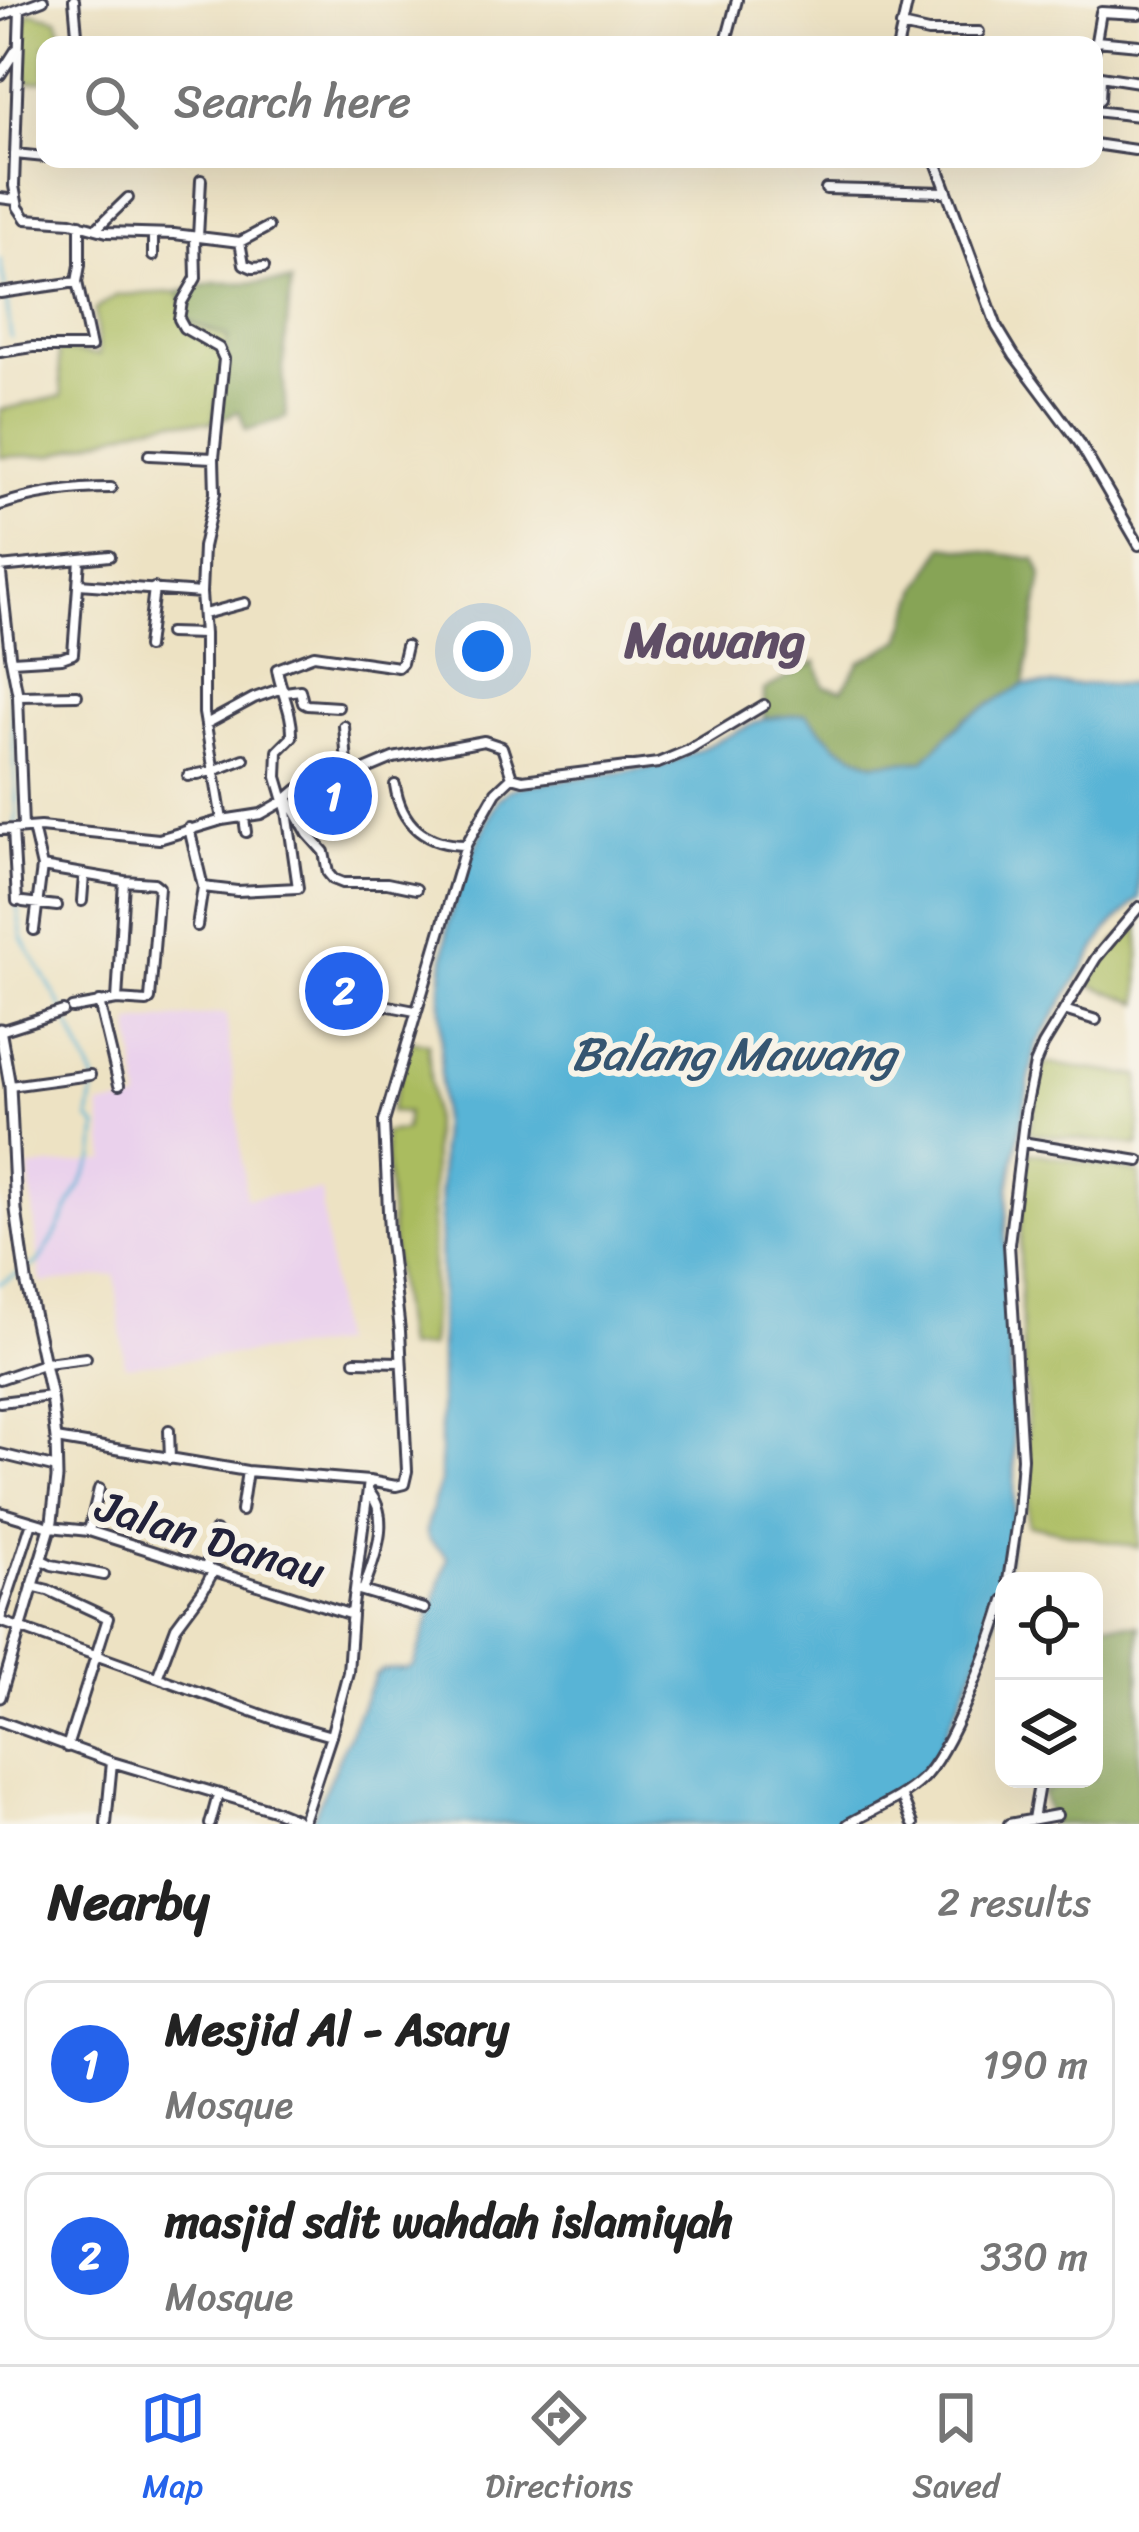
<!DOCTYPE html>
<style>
body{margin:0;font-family:Sriracha,sans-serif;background:#f6f6f6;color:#222}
.controls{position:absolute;right:36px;bottom:36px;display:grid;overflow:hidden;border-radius:24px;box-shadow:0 12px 48px #0002}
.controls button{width:108px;height:108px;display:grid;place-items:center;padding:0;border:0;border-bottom:3px solid #e0e0e0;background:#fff;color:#222;font:60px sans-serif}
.you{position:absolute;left:483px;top:651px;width:42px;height:42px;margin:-30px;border:9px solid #fff;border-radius:50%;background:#1a73e8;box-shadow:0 0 0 18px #1a73e833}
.badge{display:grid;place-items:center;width:78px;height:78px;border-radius:50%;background:#2563eb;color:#fff;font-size:39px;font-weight:700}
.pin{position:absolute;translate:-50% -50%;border:6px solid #fff;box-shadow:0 3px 12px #0006}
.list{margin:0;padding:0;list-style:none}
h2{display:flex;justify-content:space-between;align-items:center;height:156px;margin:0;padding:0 48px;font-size:51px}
h2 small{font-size:39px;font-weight:400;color:#767676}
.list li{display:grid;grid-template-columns:78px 1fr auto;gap:36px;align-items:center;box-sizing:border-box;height:168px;margin:0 24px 24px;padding:0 24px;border:3px solid #e0e0e0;border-radius:24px}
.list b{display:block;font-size:45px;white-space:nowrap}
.list p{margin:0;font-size:39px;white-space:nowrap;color:#767676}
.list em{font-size:39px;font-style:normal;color:#767676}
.icon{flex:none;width:66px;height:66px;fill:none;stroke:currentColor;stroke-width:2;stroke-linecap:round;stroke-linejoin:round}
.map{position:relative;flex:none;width:1139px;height:1824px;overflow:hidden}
.search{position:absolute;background:#fff;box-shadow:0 12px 48px #0002;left:36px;right:36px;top:36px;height:132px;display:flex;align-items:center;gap:30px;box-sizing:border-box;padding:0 42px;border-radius:24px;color:#767676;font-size:45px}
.sheet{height:540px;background:#fff}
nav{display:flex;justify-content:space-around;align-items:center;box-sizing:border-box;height:168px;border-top:3px solid #e0e0e0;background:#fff;font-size:33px;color:#767676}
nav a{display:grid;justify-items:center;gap:6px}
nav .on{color:#2563eb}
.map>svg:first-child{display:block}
</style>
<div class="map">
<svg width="1139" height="1824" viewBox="0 0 1139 1824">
<rect width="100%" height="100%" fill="#f7f3e8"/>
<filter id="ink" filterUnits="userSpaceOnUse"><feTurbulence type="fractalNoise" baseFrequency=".00833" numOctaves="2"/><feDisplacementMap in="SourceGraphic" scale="24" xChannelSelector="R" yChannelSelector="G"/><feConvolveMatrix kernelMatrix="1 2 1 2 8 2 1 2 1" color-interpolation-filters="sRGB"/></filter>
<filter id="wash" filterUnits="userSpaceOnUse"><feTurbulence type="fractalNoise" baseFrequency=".004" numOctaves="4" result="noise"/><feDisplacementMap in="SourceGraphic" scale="48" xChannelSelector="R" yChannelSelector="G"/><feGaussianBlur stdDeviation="2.7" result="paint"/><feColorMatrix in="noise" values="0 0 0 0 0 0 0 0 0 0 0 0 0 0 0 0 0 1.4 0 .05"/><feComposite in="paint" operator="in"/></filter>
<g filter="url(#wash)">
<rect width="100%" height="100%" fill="#ede2c3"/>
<!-- built -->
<path fill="#ead1ec" d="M226 1013 246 1198 321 1191 338 1344 125 1366 115 1275 41 1283 29 1168 106 1160 100 1106 140 1101 131 1023Z"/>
<!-- green -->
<path fill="#aabc5f" stroke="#666f4d" stroke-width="3" d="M30 12 57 19 65 39 103 40 101 45H45V81L26 83 24 23Z
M178 292 190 322 228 337 213 423 174 421 142 426 53 455 0 457V410L62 396 58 350 99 355 95 310 117 295Z
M1139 920V1003L1090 985 1114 943Z
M410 1041 428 1043 433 1121 432 1314 430 1347 405 1348 394 1261 384 1133 405 1130 407 1113 390 1112Z
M1044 1063 1139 1076V1146L1029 1133Z
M1029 1152 1139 1173V1548L1028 1525C1027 1481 1028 1437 1026 1394 1021 1313 1014 1233 1029 1152Z"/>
<!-- forest -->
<path fill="#87a456" stroke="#546348" stroke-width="3" d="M291 282 283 367 286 418 246 430 239 411 213 423 228 337 190 322 178 292 214 283Z
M944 546 1036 559 1042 576 1024 685 965 718 923 761 872 763 836 745 806 714 764 719V690L816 662 824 686 842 690 860 662 901 640 919 588Z
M1094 1622 1139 1625V1824H1052L1042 1792 1085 1779H1094Z"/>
<!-- water -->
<path fill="#58b4d6" stroke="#3d6b88" stroke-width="3" d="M1139 684V899L1109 928 1101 940 1036 1045 1009 1188 1005 1240 1015 1473 1014 1508 1001 1599 992 1627 937 1753 924 1770 897 1791 839 1824H310L375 1675C386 1663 403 1675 414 1665L448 1558C443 1550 429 1544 427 1535 425 1524 437 1493 440 1482L441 985 448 923 469 860 498 799 509 790 521 786 664 766 764 719 806 714 836 745 872 763 923 761 965 719 1024 685Z"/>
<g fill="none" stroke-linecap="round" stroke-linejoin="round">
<!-- stream -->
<path stroke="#58b4d6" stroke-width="3" d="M0 260 5 288
M6 297 11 337
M0 606 12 715 17 815 15 825
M17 906 22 938 61 1005 95 1082 89 1119 97 1127 94 1158 53 1239 38 1263 28 1268
M0 1283 19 1273"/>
</g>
</g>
<g filter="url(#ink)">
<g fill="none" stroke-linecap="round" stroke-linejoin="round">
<!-- minor casing -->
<g stroke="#403f4f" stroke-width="14">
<path id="minor" d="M74 0 77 34
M20 9 14 186 18 207 26 219 71 222 107 232 174 234 240 242 268 227
M1139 14 1101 12 1096 41 1139 45
M0 16 43 0
M901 26 928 32H979
M707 45H709
M725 45 737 0
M898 45 908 0
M1094 53 1096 41
M0 75 16 50
M1094 75 1139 82
M1094 104 1100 99 1101 78
M1094 111 1139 116
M1094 144 1135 150
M15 154 45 157
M935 159 997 327 1014 355 1079 442 1139 545
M826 189 946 192
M0 198 16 200
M97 228 128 198
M153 234V256
M195 237 196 278 182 302 179 319 184 328 219 348 224 359 214 458 215 493 203 547 201 593 204 634V713L222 820
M198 237 201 180
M240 242 244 264 253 268 264 267
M77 282 80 265V224
M0 293 77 282 91 347H33L0 352
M149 455 214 458
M0 505C37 493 73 488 111 488
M0 565 10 655 18 696 23 827
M0 567 110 556
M79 584 201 593
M204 614 245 603
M169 633 204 634
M147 647 154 588
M12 661 62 658 73 654 80 559
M285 692 300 690 303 703 307 705 338 707
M19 696 77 695
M206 724 254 698 282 688
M344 726 348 777
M188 776 213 771 244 759
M395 785C401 825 426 845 466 845
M288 798 308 834 324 852 328 873 333 879 343 883H387L416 889
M244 818 246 832
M33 828 42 867 124 881 117 1000
M189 828 203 887 237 891 298 888 287 811 277 777 278 751 292 737C293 712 281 693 277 669L314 655 398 667 402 663 406 646
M13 829 17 901
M0 830 40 827 159 839 222 820 261 814 284 801 298 789 348 777 393 758 484 741 502 747 512 777
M82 901 84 875
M23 902 57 906
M197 926 203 887
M34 930 42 867
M348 998 415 1011
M99 1002 119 1085
M72 1008 117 1000 147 1002 150 999 159 887 154 883 124 881
M1064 1010 1096 1020
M0 1031 63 1011
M10 1086 90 1075
M1022 1142 1139 1161
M355 1361 401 1362
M0 1379 46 1363 86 1358
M0 1402 51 1396
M169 1430 170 1459
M56 1439 247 1471 369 1481
M0 1454 57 1468
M241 1511 247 1471
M0 1512 50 1527 89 1531 352 1615 348 1672 331 1736 282 1722 0 1621
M89 1531 99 1489
M40 1559 52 1565 104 1575
M206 1569 215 1531
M1008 1581 1018 1513 1022 1458 1009 1244 1025 1113 1035 1064 1043 1045 1096 958 1139 907
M32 1586 48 1590 108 1618 67 1747
M359 1590 424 1609
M363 1591C373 1561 393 1519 369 1492
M0 1619 32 1522
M351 1621 369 1481 396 1486 404 1484 407 1471 400 1331 389 1233 384 1122 466 845 496 792 512 777 523 780 658 763 689 750 764 705
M158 1675 176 1627 202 1592 213 1572
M0 1721 112 1762 273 1810 295 1819 300 1824
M901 1795 913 1824
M1033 1819 1040 1779
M106 1824 112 1762
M210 1824 218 1795
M302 1824 331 1736
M848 1824C872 1810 901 1799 921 1780 950 1754 993 1640 1004 1600
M1009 1824 1057 1815"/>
</g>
<!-- major casing -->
<g stroke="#403f4f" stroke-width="15">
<path id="major" d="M0 1029 10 1086 16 1210 26 1280 51 1396 56 1439 57 1478 52 1521 0 1697"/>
</g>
<!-- minor -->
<use href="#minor" stroke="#fff" stroke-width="8"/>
<!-- major -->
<use href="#major" stroke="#fff" stroke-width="9"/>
</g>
</g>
<g text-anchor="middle" stroke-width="12" stroke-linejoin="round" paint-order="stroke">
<!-- street labels -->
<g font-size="45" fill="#22223b" stroke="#f7f3e8">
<text transform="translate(211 1538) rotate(17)" y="16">Jalan Danau</text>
</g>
<!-- water labels -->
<g font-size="48" font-style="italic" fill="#355571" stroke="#f7f3e8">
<text x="734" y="1070">Balang Mawang</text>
</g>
<!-- quarter labels -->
<g font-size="51" font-weight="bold" fill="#5f4e66" stroke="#f7f3e8">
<text x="715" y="657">Mawang</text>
</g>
</g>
</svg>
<div class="controls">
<button><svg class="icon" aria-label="locate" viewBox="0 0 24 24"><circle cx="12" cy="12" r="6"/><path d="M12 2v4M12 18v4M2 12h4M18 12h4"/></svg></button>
<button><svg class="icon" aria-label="layers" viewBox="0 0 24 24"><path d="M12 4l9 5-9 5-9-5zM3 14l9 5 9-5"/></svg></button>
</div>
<div class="you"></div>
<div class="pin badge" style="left:333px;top:796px">1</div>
<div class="pin badge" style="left:344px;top:991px">2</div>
<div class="search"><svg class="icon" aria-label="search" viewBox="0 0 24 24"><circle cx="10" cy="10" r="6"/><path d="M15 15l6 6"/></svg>Search here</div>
</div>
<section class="sheet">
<h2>Nearby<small>2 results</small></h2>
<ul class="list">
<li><span class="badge">1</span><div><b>Mesjid Al - Asary</b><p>Mosque</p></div><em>190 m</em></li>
<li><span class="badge">2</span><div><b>masjid sdit wahdah islamiyah</b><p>Mosque</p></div><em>330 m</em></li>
</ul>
</section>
<nav>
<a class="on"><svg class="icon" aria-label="map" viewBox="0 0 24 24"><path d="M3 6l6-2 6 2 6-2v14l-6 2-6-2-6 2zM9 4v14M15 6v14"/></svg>Map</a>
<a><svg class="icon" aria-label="directions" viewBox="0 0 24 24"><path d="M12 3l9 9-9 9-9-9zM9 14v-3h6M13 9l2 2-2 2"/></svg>Directions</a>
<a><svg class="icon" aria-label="saved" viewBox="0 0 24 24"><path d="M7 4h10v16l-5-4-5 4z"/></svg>Saved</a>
</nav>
